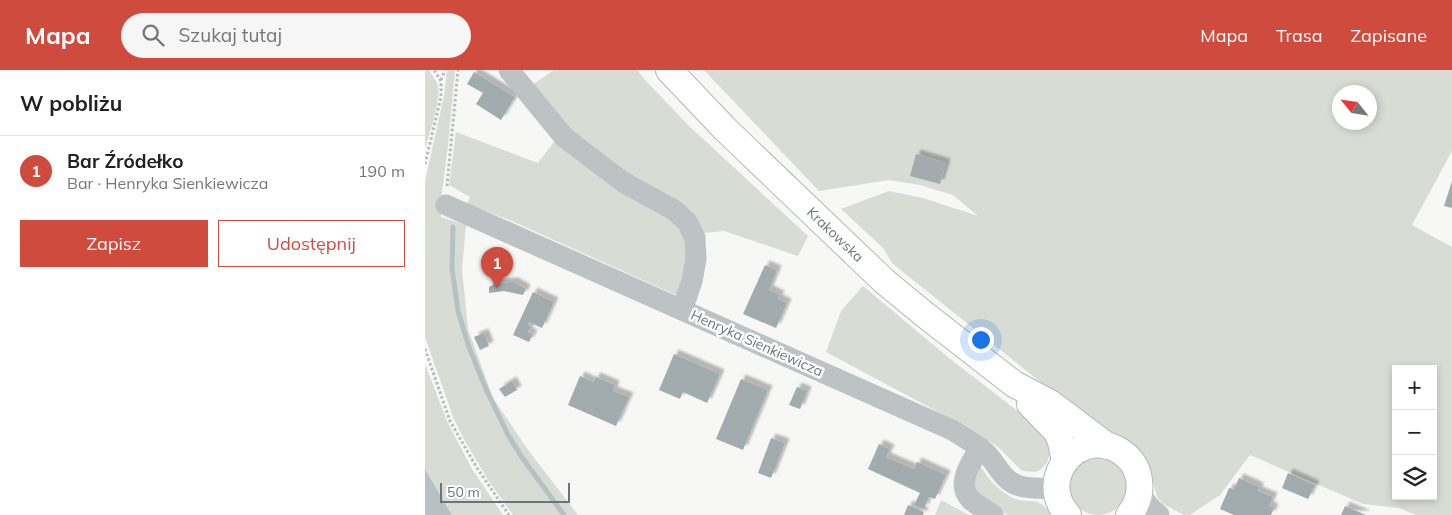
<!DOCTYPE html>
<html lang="pl">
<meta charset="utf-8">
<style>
body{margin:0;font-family:Mulish,sans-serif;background:#f6f6f6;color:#222}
.controls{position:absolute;right:15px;bottom:15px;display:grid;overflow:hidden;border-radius:0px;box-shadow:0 2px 8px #0003}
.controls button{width:45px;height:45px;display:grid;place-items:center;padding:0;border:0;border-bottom:1px solid #e0e0e0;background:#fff;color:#222;font:25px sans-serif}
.compass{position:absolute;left:907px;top:15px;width:45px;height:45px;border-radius:50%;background:#fff;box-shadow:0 2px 8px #0003;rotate:300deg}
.scale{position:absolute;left:15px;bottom:12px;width:130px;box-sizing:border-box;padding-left:5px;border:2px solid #66767c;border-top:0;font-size:14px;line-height:18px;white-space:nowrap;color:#66767c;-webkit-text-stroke:4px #fff;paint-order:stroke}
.you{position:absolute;left:555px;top:269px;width:18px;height:18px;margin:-12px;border:4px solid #fff;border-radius:50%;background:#1a73e8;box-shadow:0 0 0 8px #1a73e833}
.badge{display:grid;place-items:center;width:32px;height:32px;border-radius:50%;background:#ce4b3e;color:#fff;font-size:16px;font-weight:700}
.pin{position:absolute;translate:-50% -41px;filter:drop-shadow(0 1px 2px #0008)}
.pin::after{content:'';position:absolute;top:26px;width:18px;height:15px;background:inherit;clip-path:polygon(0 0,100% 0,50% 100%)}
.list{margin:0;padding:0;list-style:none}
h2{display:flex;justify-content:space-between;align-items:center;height:65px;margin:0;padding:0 20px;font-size:21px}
h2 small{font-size:16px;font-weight:400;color:#767676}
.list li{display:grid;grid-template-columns:32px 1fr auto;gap:15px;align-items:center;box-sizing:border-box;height:70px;padding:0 20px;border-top:1px solid #e0e0e0}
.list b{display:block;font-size:19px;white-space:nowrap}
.list p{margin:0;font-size:16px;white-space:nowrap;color:#767676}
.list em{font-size:16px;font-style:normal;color:#767676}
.actions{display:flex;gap:10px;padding:15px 20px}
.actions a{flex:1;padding:11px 0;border:1px solid #ce4b3e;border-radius:0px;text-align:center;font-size:18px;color:#ce4b3e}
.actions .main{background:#ce4b3e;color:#fff}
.icon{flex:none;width:28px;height:28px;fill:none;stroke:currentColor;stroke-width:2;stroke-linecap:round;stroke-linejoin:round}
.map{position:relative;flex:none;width:1027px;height:445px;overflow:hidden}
header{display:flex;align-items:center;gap:30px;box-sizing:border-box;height:70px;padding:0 25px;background:#ce4b3e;color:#fff}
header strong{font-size:24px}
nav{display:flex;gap:28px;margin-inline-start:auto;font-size:18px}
.search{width:350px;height:45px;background:#f6f6f6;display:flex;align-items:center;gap:12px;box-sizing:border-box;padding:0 18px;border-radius:28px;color:#767676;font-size:19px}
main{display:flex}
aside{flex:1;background:#fff}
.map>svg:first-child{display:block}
</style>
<header>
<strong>Mapa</strong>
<div class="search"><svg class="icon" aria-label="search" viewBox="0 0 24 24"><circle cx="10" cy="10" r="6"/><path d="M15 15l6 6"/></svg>Szukaj tutaj</div>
<nav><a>Mapa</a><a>Trasa</a><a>Zapisane</a></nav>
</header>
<main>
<aside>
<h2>W pobliżu<small></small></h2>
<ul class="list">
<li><span class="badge">1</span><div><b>Bar Źródełko</b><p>Bar · Henryka Sienkiewicza</p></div><em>190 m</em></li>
</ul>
<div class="actions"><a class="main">Zapisz</a><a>Udostępnij</a></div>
</aside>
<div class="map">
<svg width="1027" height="445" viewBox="0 0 1027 445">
<defs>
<filter id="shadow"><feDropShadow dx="4.5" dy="-4.5" stdDeviation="1" flood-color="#0004"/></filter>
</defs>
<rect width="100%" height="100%" fill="#f7f7f5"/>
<!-- green -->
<path fill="#d8dcd5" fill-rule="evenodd" d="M0 0H4C7 6 12 10 13 17 16 31 4 64 0 79Z
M22 0H30L23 76 16 130V147L41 155 37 200 43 259 68 328 103 380 153 445H88L63 410 40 371 28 347 0 267V111L19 26Z
M129 0H212L220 10 263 55 383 166 373 186 299 161 278 163 172 84 140 58 107 15Z
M279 0H1027V81L987 155 1027 177V445H991L974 438 938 434 825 385 795 425 765 445H759L738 434 732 427 724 394 716 382 701 370 686 364 628 322 468 194 458 178 416 139 464 121 498 128 553 146 528 125 495 115 464 110 394 121ZM914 22H944V52H914ZM971 299H1008V426H971Z
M31 62 113 93 132 68 238 138 265 169 255 227 87 151 42 134 45 127 24 115Z
M438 216 524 288 594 342 624 372 625 384 622 393 615 400 610 402 597 401 573 377 547 360 401 282 416 241Z
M0 294 22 351 47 399 78 445H27L0 399Z
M644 416a29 29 0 1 1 58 0a29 29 0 1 1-58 0Z
M553 395C558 398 559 402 563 407 569 415 577 422 586 427 603 436 613 423 626 445H583L558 432 551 424 548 405Z
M516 430 544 445H510Z"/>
<!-- water -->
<path fill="#b5c1c3" d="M0 399 27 445H0Z"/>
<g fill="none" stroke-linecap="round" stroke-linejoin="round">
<!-- stream -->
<path stroke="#b5c1c3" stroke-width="5" d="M28 157 27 198 33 241 44 277 61 319 82 363 96 386 139 445"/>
</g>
<!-- building -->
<path fill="#a2acaf" filter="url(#shadow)" d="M49 2 90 27 76 50 51 34 58 23 42 14Z
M491 84 521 93 515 114 485 106Z
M1027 111V138L1019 136Z
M340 195 352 200 344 220 355 225 353 229 362 233 351 258 318 244Z
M89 212 101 219 98 225 79 221 64 223V217L71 213Z
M108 222 129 232 117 258 104 252 103 255 106 257 103 262 108 264 104 272 88 265Z
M59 263 64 276 55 280 49 267Z
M249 284 295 304 282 333 258 322 255 329 234 320Z
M155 306 168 312 171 307 190 315 188 321 204 327 191 356 143 335Z
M316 309 343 320 318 380 291 369Z
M87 311 92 320 80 327 74 319Z
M372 317 382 321 375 339 364 335Z
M346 368 360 373 346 408 333 403Z
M454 374 465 379 461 387 489 399 492 392 521 405 510 429 504 427 499 439 489 435 495 423 443 399Z
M863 403 890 415 883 429 857 418Z
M814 408 834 417 833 421 848 427 844 436 849 438 846 445H809L795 439 804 418 809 419Z
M483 435 499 442 498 445H479Z
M920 436 941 445H916Z"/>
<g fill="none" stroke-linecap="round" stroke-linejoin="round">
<!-- major casing -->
<g stroke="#b1b6b8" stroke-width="28">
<g id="major">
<path id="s1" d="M244 0 301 60 459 211 499 244 589 314 625 333 682 376"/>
<path d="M605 334 632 362 636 372 640 391"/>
<path d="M643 445C610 409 654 356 695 381 704 387 711 396 713 405 717 420 713 434 704 445"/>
</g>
</g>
<!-- path -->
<path stroke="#b7bbbc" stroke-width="3" stroke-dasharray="2.5 2.5" stroke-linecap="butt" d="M16 10 20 0
M0 94 16 27V11L9 0
M22 116 33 0
M0 279 25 351 52 398 84 445"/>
<!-- minor -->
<path stroke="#bdc2c4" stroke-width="21" d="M84 0 139 67 198 112 249 140 262 152 270 168 271 189 267 211 257 240
M21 135 527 360C538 367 550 373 560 382 571 392 577 410 592 415 605 420 619 417 631 420
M556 378C546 391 531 414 545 429 551 435 561 440 568 445
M714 423 725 437 734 445"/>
<!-- major -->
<use href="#major" stroke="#fff" stroke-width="26"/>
</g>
<g text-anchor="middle" stroke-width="5" stroke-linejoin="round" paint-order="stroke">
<!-- street labels -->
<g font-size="14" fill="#66767c" stroke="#fff">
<text dy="5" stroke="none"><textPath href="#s1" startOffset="234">Krakowska</textPath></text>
<text transform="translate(332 273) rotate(24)" y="5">Henryka Sienkiewicza</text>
</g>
</g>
</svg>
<div class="controls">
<button>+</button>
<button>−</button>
<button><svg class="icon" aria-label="layers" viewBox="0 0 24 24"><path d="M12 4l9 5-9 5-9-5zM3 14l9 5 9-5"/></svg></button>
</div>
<svg class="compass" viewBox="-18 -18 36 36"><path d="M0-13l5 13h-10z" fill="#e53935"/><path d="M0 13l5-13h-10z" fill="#767676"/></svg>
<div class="scale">50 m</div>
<div class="you"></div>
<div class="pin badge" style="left:72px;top:218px">1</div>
</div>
</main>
